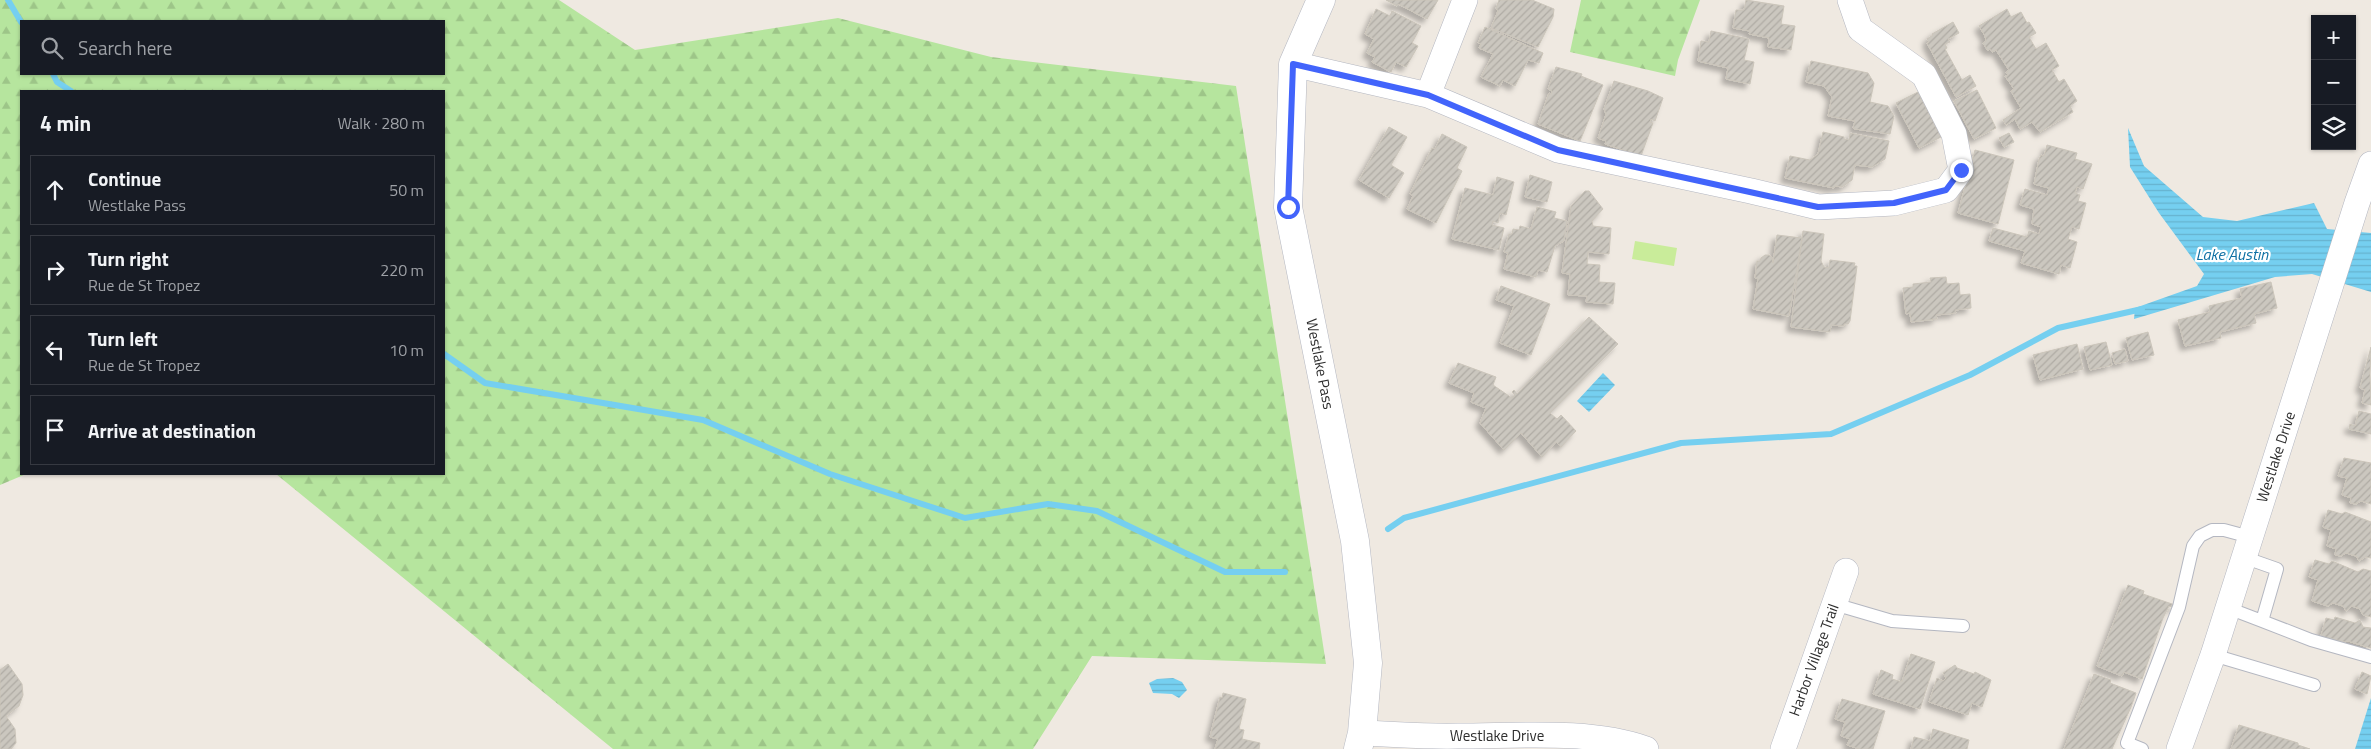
<!DOCTYPE html>
<meta charset="utf-8">
<style>
body{margin:0;font-family:"Titillium Web",sans-serif;background:#242831;color:#f1f3f6}
.controls{position:absolute;right:15px;top:15px;display:grid;overflow:hidden;border-radius:0px;box-shadow:0 1px 4px #0004}
.controls button{width:45px;height:45px;display:grid;place-items:center;padding:0;border:0;border-bottom:1px solid #363941;background:#171b24;color:#f1f3f6;font:25px sans-serif}
.stop{position:absolute;width:15px;height:15px;margin:-11px;border:4px solid #4264fb;border-radius:50%;background:#fff}
.stop.end{background:#4264fb;border-color:#fff;box-shadow:0 1px 5px #0008}
.list{margin:0;padding:0;list-style:none}
h2{display:flex;justify-content:space-between;align-items:center;height:65px;margin:0;padding:0 20px;font-size:21px}
h2 small{font-size:16px;font-weight:400;color:#9ea1a6}
.list li{display:grid;grid-template-columns:32px 1fr auto;gap:15px;align-items:center;box-sizing:border-box;height:70px;margin:0 10px 10px;padding:0 10px;border:1px solid #363941;border-radius:0px}
.list b{display:block;font-size:19px;white-space:nowrap}
.list p{margin:0;font-size:16px;white-space:nowrap;color:#9ea1a6}
.list em{font-size:16px;font-style:normal;color:#9ea1a6}
.icon{flex:none;width:28px;height:28px;fill:none;stroke:currentColor;stroke-width:2;stroke-linecap:round;stroke-linejoin:round}
.map{position:relative;flex:none;width:2371px;height:749px;overflow:hidden}
.search{position:absolute;background:#171b24;box-shadow:0 1px 4px #0004;left:20px;top:20px;width:425px;height:55px;display:flex;align-items:center;gap:12px;box-sizing:border-box;padding:0 18px;border-radius:0px;color:#9ea1a6;font-size:19px}
.panel{position:absolute;background:#171b24;box-shadow:0 1px 4px #0004;left:20px;top:90px;width:425px;height:385px;border-radius:0px}
.map>svg:first-child{display:block}
</style>
<div class="map">
<svg width="2371" height="749" viewBox="0 0 2371 749">
<defs>
<pattern id="forest-firs" width="22" height="20" patternUnits="userSpaceOnUse" patternTransform="scale(1.25)"><rect width="22" height="20" fill="#b6e59e"/><path d="M5 1l3.5 6h-7zM16 11l3.5 6h-7z" fill="#9dc588"/></pattern>
<pattern id="water-rules" width="6" height="5" patternUnits="userSpaceOnUse" patternTransform="scale(1.25)"><rect width="6" height="5" fill="#75cff0"/><path d="M0 2.5h6" fill="none" stroke="#66b2ce"/></pattern>
<pattern id="building-hatch" width="6" height="6" patternUnits="userSpaceOnUse" patternTransform="scale(1.25)"><rect width="6" height="6" fill="#cbc7bf"/><path d="M-1 1l2-2M0 6l6-6M5 7l2-2" fill="none" stroke="#afaba4"/></pattern>
<filter id="shadow"><feDropShadow dx="-4.5" dy="4.5" stdDeviation="2.5" flood-color="#0004"/></filter>
</defs>
<rect width="100%" height="100%" fill="#efe9e1"/>
<!-- forest -->
<path fill="url(#forest-firs)" fill-rule="evenodd" d="M0 0H559L635 50 838 18 991 57 1236 86 1326 664 1092 656 1033 749H613L276 474H444V91H21V474H26L0 485ZM21 21H444V74H21Z
M1581 0H1700L1678 60 1675 76 1570 52Z"/>
<!-- pitch -->
<path fill="#c9ec9a" d="M1635 241 1677 248 1674 266 1632 259Z"/>
<!-- water -->
<path fill="url(#water-rules)" d="M2128 128 2144 166 2203 217 2237 221 2314 203 2327 229 2371 233V292L2312 274 2275 277 2134 319 2135 308 2197 286 2204 274 2159 213 2130 167Z
M1603 373 1615 385 1589 412 1577 401Z
M1173 678 1182 682 1187 690 1179 698 1172 694 1153 693 1149 683 1157 679Z
M2371 698V749H2355Z"/>
<g fill="none" stroke-linecap="round" stroke-linejoin="round">
<!-- stream -->
<path stroke="#75cff0" stroke-width="6" d="M8 0 21 22
M53 74 57 82 71 91
M444 354 485 383 703 420 830 474 965 518 1048 504 1097 511 1225 572H1285
M1388 529 1404 518 1681 443 1831 434 1970 375 2058 328 2142 309"/>
</g>
<!-- building -->
<path fill="url(#building-hatch)" stroke="#cbc5ba" filter="url(#shadow)" d="M1386 0H1438L1427 19 1398 4 1397 6Z
M1499 0H1532L1554 9 1553 17 1538 47 1491 28 1498 11 1496 8Z
M1746 0 1784 6 1781 24 1795 26 1791 50 1768 47 1769 38 1749 34 1750 31 1733 28 1736 10H1744Z
M1376 9 1390 16 1392 11 1421 26 1412 43 1418 46 1417 48 1406 67 1396 62 1391 72 1372 62 1375 57 1367 53 1374 39 1365 34Z
M2007 9 2011 17 2021 12 2027 23 2029 22 2036 33 2029 37 2036 49 2046 43 2059 66 2052 70 2059 82 2064 79 2077 101 2070 106 2073 112 2040 132 2032 122 2020 129 2015 119 2006 125 2003 120 2021 108 2011 91 2014 89 2005 76 2008 75 2006 72 2009 70 1996 50 1992 52 1990 49 1988 51 1983 43 1986 41 1985 36 1979 26Z
M1953 22 1959 33 1948 39 1950 42 1945 44 1947 48 1945 49 1962 80 1970 75 1976 86 1956 97 1927 43 1929 42 1927 39 1933 35 1932 34Z
M1485 27 1543 53 1539 63 1528 60 1515 86 1503 80 1500 86 1481 77 1493 54 1479 48 1481 44 1478 43Z
M1711 31 1749 39 1744 60 1754 62 1750 84 1726 79 1728 68 1698 61 1701 41 1709 42Z
M1811 61 1868 73 1874 83 1870 102 1888 106 1894 116 1890 134 1855 129 1853 128 1855 121 1828 116 1832 97 1824 86 1806 82Z
M1556 67 1582 74 1581 76 1603 85 1580 141 1538 124 1549 93 1551 94 1552 91 1548 89Z
M1614 81 1648 91 1663 98 1655 121 1651 119 1650 122 1653 123 1641 156 1605 144 1606 141 1598 138 1606 114 1604 109Z
M1977 90 1996 128 1974 139 1954 101Z
M1918 92 1941 137 1919 148 1896 103Z
M1389 127 1407 137 1391 165 1404 173 1389 198 1359 180Z
M1823 132 1844 137V139L1849 140 1850 133 1889 141 1885 159 1872 167 1855 165 1852 180 1842 187 1835 186 1834 188 1785 178 1790 156 1810 160 1818 154Z
M2009 133 2014 142 2004 147 1999 138Z
M1442 134 1467 147 1457 168 1462 171 1436 223 1407 209 1413 196 1410 194 1432 148 1435 149Z
M2047 145 2077 153 2075 159 2092 164 2083 189 2077 187 2075 193 2080 195 2078 201 2086 203 2079 229 2072 227 2068 239 2077 242 2070 268 2061 265 2059 274 2021 263 2025 251 1989 241 1993 228 2027 237 2029 231 2039 234 2041 227 2032 224 2034 209 2020 205 2025 189 2047 195 2049 188 2034 184 2039 159 2041 155 2044 156Z
M1975 150 2014 160 1998 224 1958 213Z
M1530 175 1552 182 1547 202 1525 197Z
M1497 177 1514 182 1506 215 1500 213 1498 223 1493 221 1492 225 1504 228 1499 250 1452 239 1465 188 1493 195Z
M1585 191H1589L1603 209 1592 221 1593 226 1611 228 1609 254 1588 252 1587 264 1600 265 1599 282 1615 283 1613 304 1586 302 1587 296 1568 295 1570 274 1562 273 1571 206Z
M1537 207 1556 212 1554 218 1567 221 1564 241 1555 246 1547 272 1538 270 1536 277 1504 269 1508 253 1504 252 1509 234H1512L1513 229 1519 230 1520 226 1531 229Z
M1803 231 1824 234 1821 261 1824 267 1829 268 1830 260 1855 263 1854 266H1857L1850 321 1848 324H1844V326L1831 325 1830 332 1791 327Z
M1777 235 1802 238 1789 316 1753 309 1758 279 1755 278 1757 261H1760L1761 258 1765 255H1769L1772 257 1773 263Z
M1946 277 1947 284 1959 283 1960 295 1970 294 1971 308 1955 310 1956 313 1936 315 1937 319 1911 322 1910 313 1906 314 1903 288 1913 287V284L1931 282 1930 278Z
M2271 282 2277 308 2254 314 2256 323 2220 332 2221 338 2185 346 2178 320 2210 312 2209 306 2242 298 2240 289Z
M1501 286 1550 304 1531 355 1500 343 1514 306 1496 300Z
M1589 317 1618 344 1550 413 1557 419 1561 415 1576 431 1561 447 1556 442 1542 457 1521 433 1504 450 1480 423 1486 408 1471 402 1474 393 1449 383 1458 363 1496 377 1493 385 1512 398 1515 395 1512 392 1514 390 1517 394Z
M2148 332 2154 355 2132 360 2126 338Z
M2106 342 2112 365 2090 370 2084 347Z
M2077 344 2083 369 2040 380 2033 355Z
M2371 347 2370 374 2371 405 2362 403 2365 390 2360 388Z
M2125 349 2128 361 2115 364 2112 353Z
M2359 411 2371 414V434L2349 429 2350 424 2355 426Z
M2344 458 2371 463V504L2361 501 2356 504 2350 503 2351 498 2342 495 2347 478 2338 476Z
M2328 510 2342 514 2345 512 2371 522V558L2365 557 2359 561 2356 556 2346 553 2341 556 2335 555 2336 549 2327 546 2331 530 2323 527Z
M2315 560 2329 564 2332 561 2358 572 2363 569 2371 571V617L2363 615 2360 609 2352 606 2346 611 2343 606 2333 603 2328 606 2312 601 2318 580 2309 577Z
M2128 585 2144 591 2143 594 2175 605 2174 608 2169 606 2163 618 2142 679 2124 672 2122 676 2097 666Z
M2335 617 2355 623 2360 620 2363 627 2371 628V648L2348 641 2345 642 2321 636 2326 618 2334 620Z
M1911 654 1935 662 1920 709 1873 694 1881 670 1893 675 1892 679 1902 682Z
M8 664 22 684 23 695 19 706 6 716 15 729 16 743 11 749H0V670Z
M1955 665 1957 668 1974 674 1975 672 1991 680 1982 707 1972 703 1968 715 1929 702 1937 678 1943 681 1946 678 1943 673Z
M2362 672 2371 676 2367 694 2355 689Z
M2094 674 2111 680 2110 683 2136 693 2131 707 2112 749H2064Z
M1223 693 1246 699 1239 729 1244 730 1242 739 1260 743 1259 749H1215L1218 739 1210 737 1220 697 1222 698Z
M1842 699 1885 711 1873 749H1859L1847 745 1850 739 1841 736 1845 722 1835 719Z
M2239 725 2298 743V745L2310 749H2231Z
M1933 729 1969 740 1967 749H1911L1914 737 1930 741Z"/>
<g fill="none" stroke-linecap="round" stroke-linejoin="round">
<!-- service casing -->
<g stroke="#b4b7c1" stroke-width="14">
<path id="service" d="M2243 557 2277 569 2262 621 2311 640 2371 657
M1834 604 1892 621 1963 626
M2228 608 2262 621
M2213 655 2314 685
M2142 749 2127 743 2179 607 2193 546 2200 536 2212 530H2224L2250 537"/>
</g>
<!-- minor casing -->
<g stroke="#b4b7c1" stroke-width="26">
<path id="minor" d="M1293 64 1428 95 1558 150 1751 191 1818 207 1894 203 1946 190 1961 170 1954 134 1924 75 1860 29 1850 0
M1428 95 1465 0
M1362 733C1394 734 1426 737 1458 736 1517 736 1590 729 1646 749
M1783 749 1846 571
M2179 749 2213 655 2357 203 2371 164"/>
</g>
<!-- tertiary casing -->
<g stroke="#b4b7c1" stroke-width="29">
<path id="tertiary" d="M1321 0 1293 64 1288 207 1355 541 1368 663 1362 733 1358 749"/>
</g>
<!-- service -->
<use href="#service" stroke="#fff" stroke-width="12"/>
<!-- minor -->
<use href="#minor" stroke="#fff" stroke-width="25"/>
<!-- tertiary -->
<use href="#tertiary" stroke="#fff" stroke-width="28"/>
</g>
<g fill="none" stroke-linecap="round" stroke-linejoin="round">
<!-- route -->
<path stroke="#4264fb" stroke-width="6" d="M1288 207 1293 64 1428 95 1558 150 1818 207 1894 203 1946 190 1961 170"/>
</g>
<g text-anchor="middle" stroke-width="4.5" stroke-linejoin="round" paint-order="stroke">
<!-- street labels -->
<g font-size="15" fill="#2e2e2e" stroke="#fff">
<text transform="translate(1320 364) rotate(79)" y="5">Westlake Pass</text>
<text transform="translate(2276 457) rotate(-72)" y="5">Westlake Drive</text>
<text transform="translate(1814 660) rotate(-70)" y="5">Harbor Village Trail</text>
<text x="1497" y="741">Westlake Drive</text>
</g>
<!-- water labels -->
<g font-size="16" font-style="italic" fill="#0d6fa3" stroke="#fff">
<text x="2232" y="260">Lake Austin</text>
</g>
</g>
</svg>
<div class="controls">
<button>+</button>
<button>−</button>
<button><svg class="icon" aria-label="layers" viewBox="0 0 24 24"><path d="M12 4l9 5-9 5-9-5zM3 14l9 5 9-5"/></svg></button>
</div>
<div class="stop" style="left:1288px;top:207px"></div>
<div class="stop end" style="left:1961px;top:170px"></div>
<div class="search"><svg class="icon" aria-label="search" viewBox="0 0 24 24"><circle cx="10" cy="10" r="6"/><path d="M15 15l6 6"/></svg>Search here</div>
<section class="panel">
<h2>4 min<small>Walk · 280 m</small></h2>
<ul class="list">
<li><svg class="icon" aria-label="ahead" viewBox="0 0 24 24"><path d="M12 20V5M6 11l6-6 6 6"/></svg><div><b>Continue</b><p>Westlake Pass</p></div><em>50 m</em></li>
<li><svg class="icon" aria-label="right" viewBox="0 0 24 24"><path d="M7 20v-9h11M14 6l5 5-5 5"/></svg><div><b>Turn right</b><p>Rue de St Tropez</p></div><em>220 m</em></li>
<li><svg class="icon" aria-label="left" viewBox="0 0 24 24"><path d="M17 20v-9H6M10 6l-5 5 5 5"/></svg><div><b>Turn left</b><p>Rue de St Tropez</p></div><em>10 m</em></li>
<li><svg class="icon" aria-label="arrive" viewBox="0 0 24 24"><path d="M6 21V4h12l-3 4 3 4H6"/></svg><div><b>Arrive at destination</b></div></li>
</ul>
</section>
</div>
